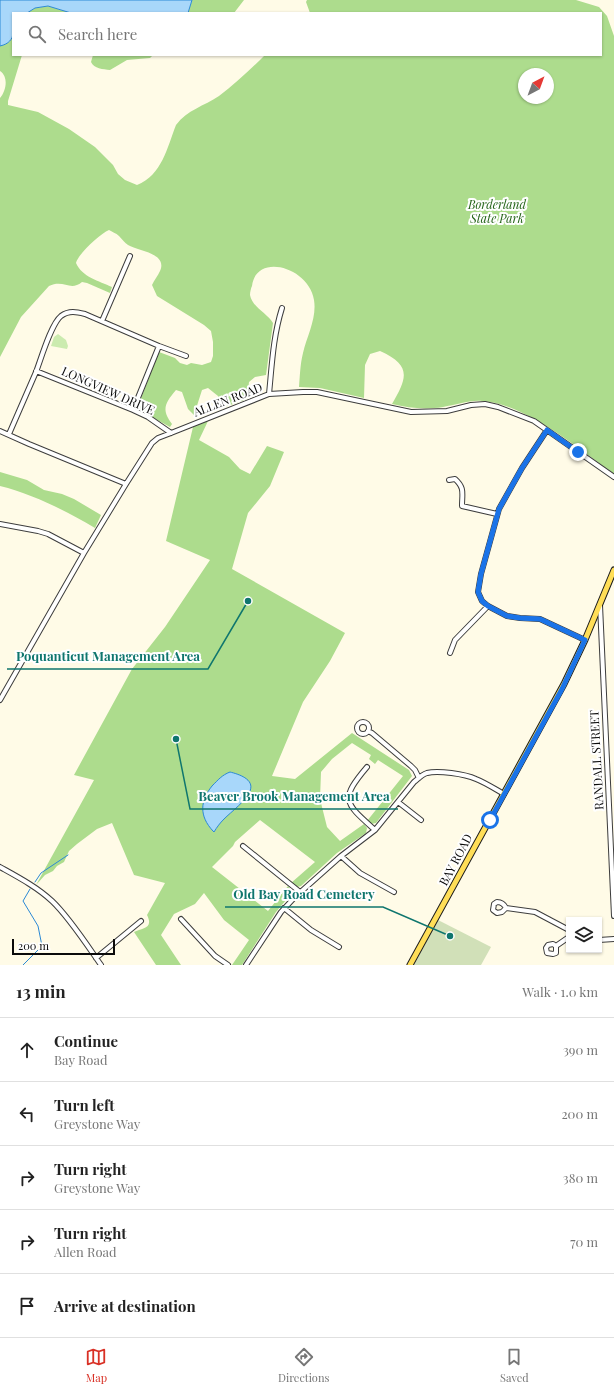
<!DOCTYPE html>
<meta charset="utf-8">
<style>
body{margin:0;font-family:"Playfair Display",serif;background:#f2f2f2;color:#222}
.controls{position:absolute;right:12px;bottom:12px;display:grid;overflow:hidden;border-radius:0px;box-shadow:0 1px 3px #0004}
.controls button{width:36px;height:36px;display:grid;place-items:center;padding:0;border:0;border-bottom:1px solid #e0e0e0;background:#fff;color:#222;font:20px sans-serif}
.compass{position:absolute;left:518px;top:68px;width:36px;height:36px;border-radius:50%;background:#fff;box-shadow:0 1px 3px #0004;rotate:41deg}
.scale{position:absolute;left:12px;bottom:10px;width:103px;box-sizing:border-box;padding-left:4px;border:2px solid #0a0a0a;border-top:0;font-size:11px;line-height:14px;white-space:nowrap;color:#0a0a0a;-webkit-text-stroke:3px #fff;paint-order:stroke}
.stop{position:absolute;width:12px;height:12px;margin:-9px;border:3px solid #1a73e8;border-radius:50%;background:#fff}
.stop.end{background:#1a73e8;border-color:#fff;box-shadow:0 1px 4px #0008}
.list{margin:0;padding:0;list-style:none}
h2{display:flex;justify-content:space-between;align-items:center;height:52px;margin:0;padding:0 16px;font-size:17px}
h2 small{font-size:13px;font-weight:400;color:#767676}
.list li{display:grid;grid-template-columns:26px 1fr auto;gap:12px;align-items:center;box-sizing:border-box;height:64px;padding:0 16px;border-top:1px solid #e0e0e0}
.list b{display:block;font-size:15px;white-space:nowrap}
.list p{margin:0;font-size:13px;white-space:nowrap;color:#767676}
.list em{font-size:13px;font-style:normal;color:#767676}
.icon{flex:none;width:22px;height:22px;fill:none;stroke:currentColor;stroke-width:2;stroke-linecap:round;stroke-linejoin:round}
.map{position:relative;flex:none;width:614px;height:965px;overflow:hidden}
.search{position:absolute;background:#fff;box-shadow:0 1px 3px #0004;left:12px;right:12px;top:12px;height:44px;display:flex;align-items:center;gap:10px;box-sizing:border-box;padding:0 14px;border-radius:0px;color:#767676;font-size:15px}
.sheet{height:372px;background:#fff}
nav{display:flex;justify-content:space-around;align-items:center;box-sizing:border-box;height:56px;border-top:1px solid #e0e0e0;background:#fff;font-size:11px;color:#767676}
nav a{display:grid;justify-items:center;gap:2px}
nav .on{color:#d93025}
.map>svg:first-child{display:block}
</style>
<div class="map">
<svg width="614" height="965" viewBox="0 0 614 965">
<rect width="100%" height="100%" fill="#fffbe7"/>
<!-- green -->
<path fill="#cbebaf" d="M58 334 66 340 68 346 67 349 51 346 54 337Z"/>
<!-- forest -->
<path fill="#addc8d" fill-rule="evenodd" d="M192 0H244L234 13H188Z
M307 0H576L599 7 607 16 614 36V474C579 449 525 403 482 401 469 400 456 405 443 407 425 410 409 408 392 404 408 377 411 365 380 351L370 354 365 365 364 398 320 388 299 387C300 376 300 365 303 353 307 336 317 318 314 300 309 267 256 252 252 286 251 288 250 292 250 295 252 307 267 313 273 323L266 375 255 377 249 382 247 399 219 409 218 396 208 388 202 390 194 415 188 409 182 392 176 390C165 403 161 410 172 424L170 427 139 410 138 406 159 352 175 358 180 363 187 365 191 363 202 365 211 362 213 356V342L211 331 204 325 157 296 152 285C154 280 158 276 160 271 168 253 138 251 128 245 125 243 122 239 119 236 116 233 112 232 109 230 100 234 78 254 76 263 82 277 99 281 112 287L110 293 87 283 82 282C70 292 64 279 49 286L21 317 0 357V98C6 91 9 77 0 71V46L9 42 13 37V55H22L8 101V105L38 112 69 129 95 147 113 165 118 174 125 180 137 185C162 175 167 148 176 125 187 110 204 106 219 96 235 84 250 70 265 55H601V13H310L306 2ZM524 74H548V98H524Z
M48 6 71 13H27L35 8Z
M93 55H153L150 58 127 60 110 70C103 69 94 69 91 62Z
M208 421 199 440 229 457 240 469 250 474 267 446 284 452 270 486 248 513 232 569 345 633 330 661 303 702 272 776 295 779 352 733 409 770 412 776 376 823 371 824 367 821 403 776 378 760 375 764 369 759 371 755 352 743 332 759 321 772 320 799 327 827 340 841 364 824 367 828 366 833 337 853 301 886 297 887 291 883 315 862 260 820 235 842 233 846 212 867 268 911 288 886 292 891 291 894 276 912 242 965H232L249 940 224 920 204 893 195 904 174 914 161 935 181 965H156L134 932C142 928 154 929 147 915L165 883 134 875 112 823 97 829 77 844 69 851 64 862 57 866 53 871 45 875 36 885 94 780 74 775 132 669 165 627 210 560 166 541 193 427Z
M0 472 27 480 44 490 62 494 74 499 101 515 95 528C66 511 33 494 0 486Z"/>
<!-- cemetery -->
<path fill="#d1e0b8" d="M438 920 491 947 481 965H414Z"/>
<!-- water -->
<path fill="#a8d7fa" stroke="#2b89d5" d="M0 0H192L188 13H71L48 6 35 8 27 13H13C13 27 18 42 0 46Z
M230 772C238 774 255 779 250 791 247 800 231 812 224 819 220 823 217 827 214 832L213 831C199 816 200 801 212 786 218 780 222 775 230 772Z"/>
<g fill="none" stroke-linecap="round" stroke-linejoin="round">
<!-- stream -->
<path stroke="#2b89d5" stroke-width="1" d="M35 882 41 873 68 855
M23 965 42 946 38 926 23 901 30 889"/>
<!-- minor casing -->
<g stroke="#3d3d3d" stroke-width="6">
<path id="minor" d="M102 321 130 256
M36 371 133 410 148 417 171 433
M269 394C272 364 273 337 282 308
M133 410 159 346
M547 430 522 468 499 509 481 574 478 592 482 601 488 606 507 616 520 618 540 619 585 640
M0 431 29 444 126 484
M9 434C18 413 27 393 36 372 41 359 51 324 61 316 69 310 77 312 85 314L159 346 186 356
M449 480 455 479C465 488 462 493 462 506L497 514
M0 524 38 531 48 534 84 553
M600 605 614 916
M450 653 455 640 488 606
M0 700 84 553 126 484 152 443 158 438 171 433 269 394 303 392H317L411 412 447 411 471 405 485 404 498 407 534 421 614 477
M357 728a6 6 0 1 1 12 0a6 6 0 1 1-12 0Z
M368 731 372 733 411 766 415 770 419 778
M367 767C339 800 345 803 375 830
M398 802 421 820
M243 846 300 892
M341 856 360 873 394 892
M0 867C18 877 37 887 52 901 69 917 87 945 101 965
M284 908 311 930 339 947
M506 908 502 912 497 913 493 910 494 904 497 902C501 902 504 904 506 908L535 912 569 930
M181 919 215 956 228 965
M599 940 614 939
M556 946 553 944 548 945 546 948 547 953 553 954 556 953V946L569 937
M96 958 141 921
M246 965 281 912 295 897 341 856 375 830 414 782C418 779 421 775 427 773 438 770 465 774 476 779 486 783 495 789 504 794"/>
</g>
<!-- major casing -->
<g stroke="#1b1b1b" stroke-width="7">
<path id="major" d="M410 965 564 684 585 640 614 570"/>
</g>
<!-- minor -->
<use href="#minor" stroke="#fff" stroke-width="4"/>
<!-- major -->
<use href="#major" stroke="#ffde57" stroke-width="5"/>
</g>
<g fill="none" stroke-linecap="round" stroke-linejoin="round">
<!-- route -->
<path stroke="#1a73e8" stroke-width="5" d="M490 820 562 689 585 640 540 619 520 618 507 616 488 606 482 601 478 592 481 574 499 509 522 468 547 430 578 452"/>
</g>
<g text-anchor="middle" stroke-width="4" stroke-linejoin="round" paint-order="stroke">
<!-- park labels -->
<g font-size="12" font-style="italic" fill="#246418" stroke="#fff">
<text x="497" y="209">Borderland<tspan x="497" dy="14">State Park</tspan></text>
</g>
<!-- street labels -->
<g font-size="12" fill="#0a0a0a" stroke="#fff">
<text transform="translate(108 391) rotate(24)" y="4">LONGVIEW DRIVE</text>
<text transform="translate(228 400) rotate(-21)" y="4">ALLEN ROAD</text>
<text transform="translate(597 760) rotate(-93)" y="4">RANDALL STREET</text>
<text transform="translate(456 860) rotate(-62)" y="4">BAY ROAD</text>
</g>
</g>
<!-- callouts -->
<path fill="none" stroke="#0f766e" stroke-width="1.5" d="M248 601L208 669H7M176 739L190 809H398M450 936L383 907H225"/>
<g fill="#0f766e" stroke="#fff" stroke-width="1.5">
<circle cx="248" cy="601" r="4"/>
<circle cx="176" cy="739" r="4"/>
<circle cx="450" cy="936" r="4"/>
</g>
<g font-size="13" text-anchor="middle" font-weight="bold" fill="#0f766e" stroke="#fff" stroke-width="4" stroke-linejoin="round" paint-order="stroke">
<text x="108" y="661">Poquanticut Management Area</text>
<text x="294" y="801">Beaver Brook Management Area</text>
<text x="304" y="899">Old Bay Road Cemetery</text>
</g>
</svg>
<div class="controls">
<button><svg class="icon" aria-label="layers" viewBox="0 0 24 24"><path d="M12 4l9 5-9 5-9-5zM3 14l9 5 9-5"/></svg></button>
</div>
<svg class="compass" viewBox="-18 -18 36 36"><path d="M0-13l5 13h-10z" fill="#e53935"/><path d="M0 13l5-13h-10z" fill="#767676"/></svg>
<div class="scale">200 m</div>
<div class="stop" style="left:490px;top:820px"></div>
<div class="stop end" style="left:578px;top:452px"></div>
<div class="search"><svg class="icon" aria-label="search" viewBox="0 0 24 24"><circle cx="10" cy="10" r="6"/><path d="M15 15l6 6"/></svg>Search here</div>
</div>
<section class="sheet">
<h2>13 min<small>Walk · 1.0 km</small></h2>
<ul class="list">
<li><svg class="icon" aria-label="ahead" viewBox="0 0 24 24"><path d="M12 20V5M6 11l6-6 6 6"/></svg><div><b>Continue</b><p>Bay Road</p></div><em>390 m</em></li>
<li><svg class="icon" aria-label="left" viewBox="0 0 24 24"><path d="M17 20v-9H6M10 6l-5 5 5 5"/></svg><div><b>Turn left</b><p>Greystone Way</p></div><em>200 m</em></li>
<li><svg class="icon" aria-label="right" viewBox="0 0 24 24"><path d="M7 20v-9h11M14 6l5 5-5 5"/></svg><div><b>Turn right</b><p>Greystone Way</p></div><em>380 m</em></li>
<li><svg class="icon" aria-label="right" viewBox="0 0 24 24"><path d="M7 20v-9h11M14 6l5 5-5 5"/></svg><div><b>Turn right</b><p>Allen Road</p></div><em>70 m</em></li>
<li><svg class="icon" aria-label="arrive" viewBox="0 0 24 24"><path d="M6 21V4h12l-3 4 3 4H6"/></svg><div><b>Arrive at destination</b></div></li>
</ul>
</section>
<nav>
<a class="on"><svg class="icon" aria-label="map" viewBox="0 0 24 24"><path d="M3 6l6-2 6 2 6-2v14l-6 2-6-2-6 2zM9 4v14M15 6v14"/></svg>Map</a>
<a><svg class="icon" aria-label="directions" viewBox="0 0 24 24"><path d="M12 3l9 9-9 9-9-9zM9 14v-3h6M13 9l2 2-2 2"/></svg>Directions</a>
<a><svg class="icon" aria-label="saved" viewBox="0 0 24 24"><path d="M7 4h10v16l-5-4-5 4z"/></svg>Saved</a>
</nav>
